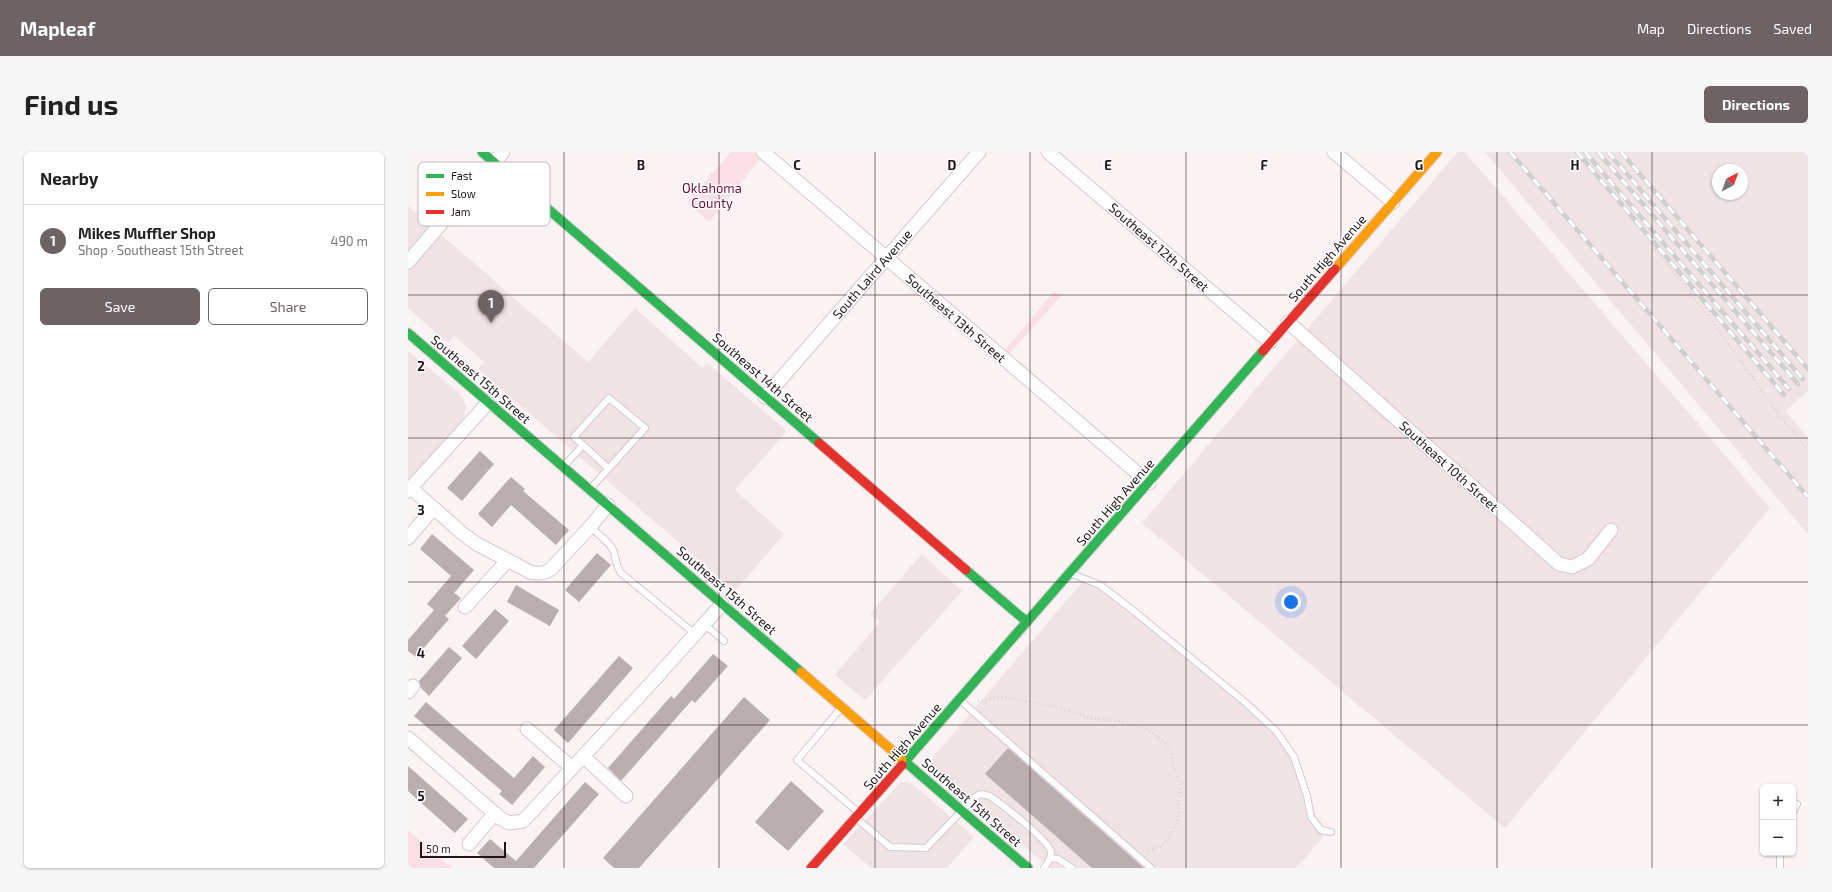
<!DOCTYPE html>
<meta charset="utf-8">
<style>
body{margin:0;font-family:"Exo 2",sans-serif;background:#f6f6f6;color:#222}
.controls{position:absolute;right:12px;bottom:12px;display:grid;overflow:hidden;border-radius:6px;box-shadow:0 1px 3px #0004}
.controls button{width:36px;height:36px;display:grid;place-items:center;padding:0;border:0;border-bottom:1px solid #e0e0e0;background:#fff;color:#222;font:20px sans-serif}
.compass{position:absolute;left:1304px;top:12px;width:36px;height:36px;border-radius:50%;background:#fff;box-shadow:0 1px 3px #0004;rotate:41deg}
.scale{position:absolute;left:12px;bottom:10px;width:86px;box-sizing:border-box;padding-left:4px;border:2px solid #211417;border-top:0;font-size:11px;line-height:14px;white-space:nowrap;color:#211417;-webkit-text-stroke:3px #fff;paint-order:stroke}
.you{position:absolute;left:883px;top:450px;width:14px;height:14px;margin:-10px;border:3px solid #fff;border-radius:50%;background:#1a73e8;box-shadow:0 0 0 6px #1a73e833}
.badge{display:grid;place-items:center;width:26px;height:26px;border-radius:50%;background:#6d6264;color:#fff;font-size:13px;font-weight:700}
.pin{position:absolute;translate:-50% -33px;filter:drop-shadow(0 1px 2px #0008)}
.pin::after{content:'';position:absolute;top:21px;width:14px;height:12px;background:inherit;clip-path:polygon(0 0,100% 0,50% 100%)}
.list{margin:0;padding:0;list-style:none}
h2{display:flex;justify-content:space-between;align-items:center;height:52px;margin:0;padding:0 16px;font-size:17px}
h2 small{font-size:13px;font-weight:400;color:#767676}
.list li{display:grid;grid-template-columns:26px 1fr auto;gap:12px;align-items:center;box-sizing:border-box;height:72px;padding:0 16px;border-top:1px solid #e0e0e0}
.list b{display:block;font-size:15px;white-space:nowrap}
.list p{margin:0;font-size:13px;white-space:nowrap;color:#767676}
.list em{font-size:13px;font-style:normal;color:#767676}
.actions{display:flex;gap:8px;padding:12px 16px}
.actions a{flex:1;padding:9px 0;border:1px solid #6d6264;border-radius:6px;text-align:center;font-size:14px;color:#6d6264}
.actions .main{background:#6d6264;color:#fff}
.map{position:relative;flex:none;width:1400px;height:716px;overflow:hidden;border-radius:6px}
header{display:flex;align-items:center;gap:24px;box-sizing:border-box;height:56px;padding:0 20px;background:#6d6264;color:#fff}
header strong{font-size:19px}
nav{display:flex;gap:22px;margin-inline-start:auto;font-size:14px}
.intro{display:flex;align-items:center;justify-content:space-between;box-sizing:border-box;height:96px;padding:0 24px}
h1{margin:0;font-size:28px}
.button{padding:10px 18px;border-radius:6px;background:#6d6264;color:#fff;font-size:14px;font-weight:700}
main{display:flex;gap:24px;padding:0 24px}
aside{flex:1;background:#fff;border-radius:6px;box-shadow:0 1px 3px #0004}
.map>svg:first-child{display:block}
</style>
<header>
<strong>Mapleaf</strong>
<nav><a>Map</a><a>Directions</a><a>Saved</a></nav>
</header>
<div class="intro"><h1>Find us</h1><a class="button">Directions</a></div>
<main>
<aside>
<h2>Nearby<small></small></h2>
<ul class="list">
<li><span class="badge">1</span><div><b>Mikes Muffler Shop</b><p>Shop · Southeast 15th Street</p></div><em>490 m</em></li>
</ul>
<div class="actions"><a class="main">Save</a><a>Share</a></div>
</aside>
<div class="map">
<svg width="1400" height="716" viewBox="0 0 1400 716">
<rect width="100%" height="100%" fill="#faf2f3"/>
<!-- built -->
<path fill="#f0e3e5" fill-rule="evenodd" d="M1050 0H1057L1362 356 1097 676 734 371Z
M1077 0H1400V239L1377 259 1400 286V382ZM1310 18H1334V42H1310Z
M0 54 180 210 227 156 294 216 299 211 379 279 327 338 376 382 327 439 70 217 76 210 46 184 40 191 0 156Z
M0 199 51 241 58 253 56 266 0 328Z
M514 402 554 439 457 548 427 523 472 470 462 462Z
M679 425 806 525 882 593 915 685 888 716H642L520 611Z
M493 630H499L506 633 566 685 539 716H463L435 692Z"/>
<!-- green -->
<path fill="#fadfe4" d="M323 0H345L353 6 301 70 279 50Z
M646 139 653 144 601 202 597 198Z
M0 678 44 716H0Z"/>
<!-- building -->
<path fill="#b9aeb0" d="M72 299 86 312 54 349 39 336Z
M103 325 117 337 115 339 161 378 148 393 103 353 84 375 70 362Z
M24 382 66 418 46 441 53 446 37 464 41 467 8 505 0 499V488L26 458 19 452 43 424 12 397Z
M189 401 203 413 171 450 157 438Z
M108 433 151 458 142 474 99 450Z
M87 457 101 469 68 507 54 494Z
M41 495 54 506 21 544 13 536 11 529Z
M305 502 320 514 287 551 284 548 213 629 200 616 263 544 266 547Z
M211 504 225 516 160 591 146 578Z
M336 545 362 568 231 716H206L195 706Z
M18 550 106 626 125 604 137 615 104 653 91 642 94 639 6 564Z
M600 596 736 716H684L577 622Z
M0 614 60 667 47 681 0 639Z
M383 629 416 659 380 699 347 670Z
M177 630 191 642 126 716H86L69 701 82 687 108 709Z"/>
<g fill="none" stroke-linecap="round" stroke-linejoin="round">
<!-- lane casing -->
<g stroke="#d4cacc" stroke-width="8">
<path id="lane" d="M175 293 200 316
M156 314 175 293 166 285 201 246 237 276 183 336
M182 375C190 382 202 390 206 400 208 408 208 414 213 421L287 482
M664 422 692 433 727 460 838 551 869 580 886 605 899 644 903 665 913 678 923 680
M296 472 316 489
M553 549 743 716
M433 556 389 608 450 660
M1385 660 1389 652
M449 667 482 695 518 696 568 644 573 642 582 644C593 652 641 688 643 700 644 706 639 711 636 716
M643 706 650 707 664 716
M1372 716V701"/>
</g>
<!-- street casing -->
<g stroke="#d4cacc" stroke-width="15">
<path id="street" d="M355 0 741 331
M640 0 862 190
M926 0 985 50
M0 110 95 0
M880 170 1151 412 1164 415 1180 407 1203 378
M357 245 571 0
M3 336 55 382 69 392 122 420C130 422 136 422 143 417L182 375 200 353
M0 339 80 251
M0 386 25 357
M57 455 100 408
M0 540 5 534
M119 577 164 616
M0 586 92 666 101 671 115 669 246 528 314 452
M175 604 218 644
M61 692 87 661"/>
</g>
<!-- fast casing -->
<g stroke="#d4cacc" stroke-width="11">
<path id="fast" d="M74 0 411 291
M0 181 393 520
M558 418 619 470
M494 607 620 716
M494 613 855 199"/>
</g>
<!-- slow casing -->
<g stroke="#d4cacc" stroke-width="11">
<path id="slow" d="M927 117 1029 0
M393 520 494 607"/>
</g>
<!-- jam casing -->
<g stroke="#d4cacc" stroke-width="11">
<path id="jam" d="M855 199 927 117
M411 291 558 418
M403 716 494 613"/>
</g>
<!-- path -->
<path stroke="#d4d1d2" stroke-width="2" stroke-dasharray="1 3" stroke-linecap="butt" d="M1242 91 1302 166 1373 266 1400 298
M570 549 593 545 618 549 655 557 687 567 714 569 738 577 752 586 762 598 772 635 770 666 763 683 752 695 737 699"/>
<!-- lane -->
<use href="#lane" stroke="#fefdfd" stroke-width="6"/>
<!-- street -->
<use href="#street" stroke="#fefdfd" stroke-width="13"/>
<!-- fast -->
<use href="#fast" stroke="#30b455" stroke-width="9"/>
<!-- slow -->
<use href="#slow" stroke="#ff9f0a" stroke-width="9"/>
<!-- jam -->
<use href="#jam" stroke="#e5322d" stroke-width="9"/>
<!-- rail casing -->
<g stroke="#d1cece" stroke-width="4.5">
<path id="rail" d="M1102 0 1400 345
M1169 0 1376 243
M1177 0 1381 237
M1190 0 1390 232
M1200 0 1395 227
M1213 0 1400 217"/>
</g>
<!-- rail -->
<use href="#rail" stroke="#fff" stroke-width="3" stroke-dasharray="9" stroke-linecap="butt"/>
</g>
<!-- grid -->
<path fill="none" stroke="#211417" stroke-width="1" stroke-opacity="0.55" d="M156 0V716M311 0V716M467 0V716M622 0V716M778 0V716M933 0V716M1089 0V716M1244 0V716M0 143H1400M0 286H1400M0 430H1400M0 573H1400"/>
<g text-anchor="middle" stroke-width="3" stroke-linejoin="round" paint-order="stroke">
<!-- park labels -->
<g font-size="13" fill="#6e1235" stroke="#fff">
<text x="304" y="41">Oklahoma<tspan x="304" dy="15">County</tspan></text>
</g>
<!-- street labels -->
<g font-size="13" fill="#211417" stroke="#fff">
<text transform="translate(751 95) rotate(41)" y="5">Southeast 12th Street</text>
<text transform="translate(919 106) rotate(-49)" y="5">South High Avenue</text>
<text transform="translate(464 122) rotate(-49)" y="5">South Laird Avenue</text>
<text transform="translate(548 166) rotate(41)" y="5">Southeast 13th Street</text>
<text transform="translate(355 225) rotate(41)" y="5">Southeast 14th Street</text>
<text transform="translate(73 227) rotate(41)" y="5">Southeast 15th Street</text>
<text transform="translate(1041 314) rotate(42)" y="5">Southeast 10th Street</text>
<text transform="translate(707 350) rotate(-49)" y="5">South High Avenue</text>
<text transform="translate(319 438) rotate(41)" y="5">Southeast 15th Street</text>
<text transform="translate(494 594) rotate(-49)" y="5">South High Avenue</text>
<text transform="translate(564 650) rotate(41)" y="5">Southeast 15th Street</text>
</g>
</g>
<!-- legend -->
<rect x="10" y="10" width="132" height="64" rx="6" fill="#fff" stroke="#bcb8b9" stroke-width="1"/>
<rect x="18" y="22" width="18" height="4" fill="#30b455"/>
<rect x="18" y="40" width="18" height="4" fill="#ff9f0a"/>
<rect x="18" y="58" width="18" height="4" fill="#e5322d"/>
<g font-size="11" fill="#211417">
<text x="43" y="28">Fast</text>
<text x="43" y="46">Slow</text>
<text x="43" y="64">Jam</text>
</g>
<g font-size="13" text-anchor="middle" font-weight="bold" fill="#211417" stroke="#fff" stroke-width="3" stroke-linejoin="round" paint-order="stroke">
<text x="233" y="18">B</text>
<text x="389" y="18">C</text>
<text x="544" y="18">D</text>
<text x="700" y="18">E</text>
<text x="856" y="18">F</text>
<text x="1011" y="18">G</text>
<text x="1167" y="18">H</text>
<text x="13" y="219">2</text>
<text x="13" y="363">3</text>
<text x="13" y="506">4</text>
<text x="13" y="649">5</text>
</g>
</svg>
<div class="controls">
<button>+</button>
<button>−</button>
</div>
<svg class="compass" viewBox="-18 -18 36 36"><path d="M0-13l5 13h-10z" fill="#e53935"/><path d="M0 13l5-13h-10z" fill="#767676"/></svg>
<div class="scale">50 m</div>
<div class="you"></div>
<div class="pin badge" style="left:83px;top:171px">1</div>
</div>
</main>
